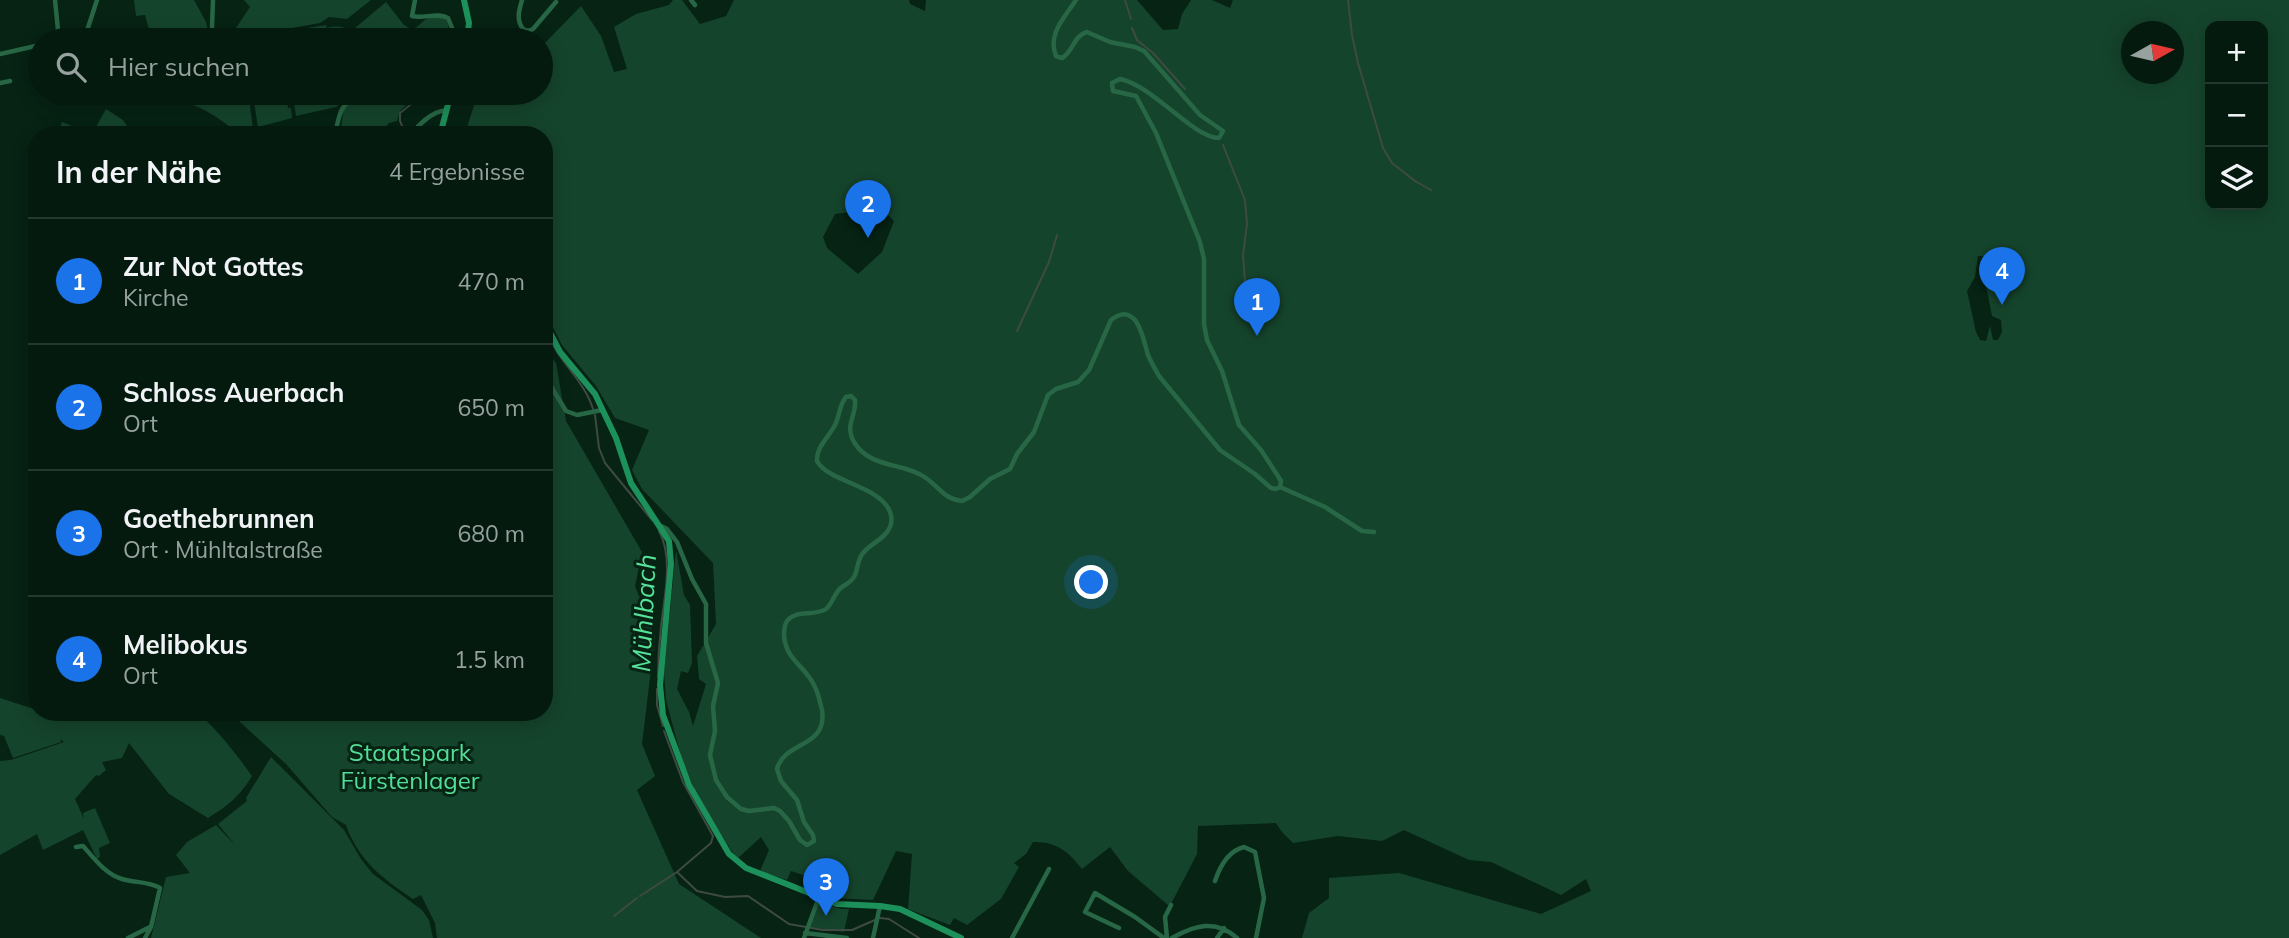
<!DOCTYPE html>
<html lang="de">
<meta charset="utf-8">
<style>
body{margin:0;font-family:Mulish,sans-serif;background:#0d2318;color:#f1f3f6}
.controls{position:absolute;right:21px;top:21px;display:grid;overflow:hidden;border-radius:14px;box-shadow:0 4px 18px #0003}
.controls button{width:63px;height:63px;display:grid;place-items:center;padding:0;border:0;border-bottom:2px solid #25382f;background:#041a0f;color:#f1f3f6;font:35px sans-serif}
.compass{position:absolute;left:2121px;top:21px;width:63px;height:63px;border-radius:50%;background:#041a0f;box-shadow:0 4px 18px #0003;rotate:82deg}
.you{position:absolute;left:1092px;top:583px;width:24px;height:24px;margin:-18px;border:5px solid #fff;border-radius:50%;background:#1a73e8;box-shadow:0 0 0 10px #1a73e833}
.badge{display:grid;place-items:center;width:46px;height:46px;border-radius:50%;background:#1a73e8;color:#fff;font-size:23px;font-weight:700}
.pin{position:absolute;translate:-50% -58px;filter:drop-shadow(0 2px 4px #0008)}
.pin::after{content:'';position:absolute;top:37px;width:24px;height:21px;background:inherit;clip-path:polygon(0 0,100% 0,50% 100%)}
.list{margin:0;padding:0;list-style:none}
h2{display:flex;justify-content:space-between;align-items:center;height:91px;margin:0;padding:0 28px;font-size:30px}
h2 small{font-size:23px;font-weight:400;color:#97a19e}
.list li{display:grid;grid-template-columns:46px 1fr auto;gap:21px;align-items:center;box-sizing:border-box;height:126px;padding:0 28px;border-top:2px solid #25382f}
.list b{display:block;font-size:26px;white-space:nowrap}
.list p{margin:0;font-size:23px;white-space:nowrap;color:#97a19e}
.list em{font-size:23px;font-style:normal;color:#97a19e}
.icon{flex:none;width:38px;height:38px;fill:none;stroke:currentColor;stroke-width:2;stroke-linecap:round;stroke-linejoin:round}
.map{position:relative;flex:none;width:2289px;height:938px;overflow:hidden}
.search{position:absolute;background:#041a0f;box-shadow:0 4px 18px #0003;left:28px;top:28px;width:525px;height:77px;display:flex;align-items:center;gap:18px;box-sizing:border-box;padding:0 24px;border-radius:38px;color:#97a19e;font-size:26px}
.panel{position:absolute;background:#041a0f;box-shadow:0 4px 18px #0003;left:28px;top:126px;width:525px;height:595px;border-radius:28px}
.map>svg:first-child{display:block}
</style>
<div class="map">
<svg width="2289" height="938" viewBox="0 0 2289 938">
<rect width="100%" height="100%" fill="#062314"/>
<!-- green -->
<path fill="#15442c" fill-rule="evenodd" d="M134 0H194L206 22 210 40H152L145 15 136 16Z
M244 0H371L347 19 329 17 320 23 269 32 258 40H230V37L250 7Z
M673 0H682L700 24 726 16 734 0H909L910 4 925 11 926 0H1137L1163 30 1178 29 1182 14 1191 0H1212L1230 8 1233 0H2289V938H1302L1309 913 1329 898V878L1399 873 1541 914 1591 891 1586 879 1561 895 1491 862 1469 860 1404 830 1382 841 1338 836 1293 843 1282 832 1276 823 1198 826 1197 854 1171 904 1168 905 1128 871 1110 847 1082 869C1069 852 1056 841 1033 842L1026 854 1014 863 1019 867 1001 899 967 925 954 918 950 925 908 909 912 854 896 851 873 900 833 898 827 883 791 871 787 880 760 871 769 850 761 837 737 859 701 804 682 760 666 700 664 673 676 550 684 595 690 605 692 663 688 673 681 671 677 689 689 712 693 726 706 684 699 679 697 656 716 624 713 563 642 489 632 470 649 430 615 418 596 386 562 345 544 310V291L547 289 544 282V135H468V124L478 93H541V47L581 6 601 36 614 72 627 69 614 27 636 14 669 5ZM2210 26H2263V205H2210ZM2132 32H2174V74H2132ZM874 209 886 213 894 221 882 252 858 274 827 248 823 237 835 214ZM1978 256H1991L1990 270 1985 280 1992 316 2001 320 2002 332 1998 340H1993L1990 326 1986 341 1980 340 1976 332 1967 291 1975 277Z
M386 2 404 25 413 30C417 27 423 21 426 19 445 10 451 21 448 38L444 40H394L396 36 393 40H374L355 28Z
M326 25 327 28C342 23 356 32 368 40H260L283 32Z
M152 93H247L252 98 250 106 253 129 241 135C206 109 198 102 154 98Z
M269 93H357L336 107 296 116 293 98 287 101 288 108H291L292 118 258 127 254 102 270 101Z
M363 93H418L400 111 397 121 389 123 385 128V135H340L344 106Z
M106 109 123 120 133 135H58L62 122 92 134Z
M544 349 556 363 566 421 642 552 635 586 655 636 642 744 655 776 637 790 679 884 761 938H437L435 923 421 895 413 899C383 879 358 860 346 825L332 817 286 764 229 712H544Z
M0 698 37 710V712H210L204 718C222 736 237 755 252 776 239 797 229 805 208 818L169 794 129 743 122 758 102 762 106 770 99 776 96 775 75 799 84 819 83 813 95 808 110 843 99 848 100 857 97 859 83 830 43 850 37 834 0 855V761L11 760 64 742 60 739 61 742 13 758 4 736 0 735Z
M271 757 344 830 361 859 373 874 422 910 429 920 433 938H151L166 877 190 873 176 855 187 842 216 825 236 846 218 824 247 801 246 798Z
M819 902 841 909H849L844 932 810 927Z"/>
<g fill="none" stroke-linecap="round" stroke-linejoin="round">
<!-- stream -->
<path stroke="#3e4a42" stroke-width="2" d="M1125 0 1131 19
M1348 0 1352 35 1358 63 1383 148 1392 163 1415 181 1431 190
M1132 28 1137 40 1153 53 1185 89
M406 135 400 121V113L425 93
M1223 145 1245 200 1247 224 1243 255 1246 295
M1017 331 1049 262 1057 235
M549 337C561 364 585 382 593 409
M595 415 599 448 605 463 652 520
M658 677C658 660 659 644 661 627 664 597 674 559 659 531
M657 689V705L663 726
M664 731 683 782 713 836 711 843 677 872 697 891 725 897 748 896 789 924 823 930H852L875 920
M640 896 677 872
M614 916 637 898
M880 918 889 919 919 938"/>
<!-- street -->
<path stroke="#286745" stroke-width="4.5" d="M55 0 59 40
M415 0 412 16C424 19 437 12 448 18L452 28 449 40
M522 0C519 10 516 20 523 29L528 31 533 29 556 2
M691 0 695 5
M1076 0C1065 17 1047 34 1056 56L1062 58C1074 51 1073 36 1087 32L1110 42 1135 47 1144 51 1200 115 1223 131 1219 138C1193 138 1154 86 1120 79L1112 83 1113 91 1136 96 1156 133 1200 242 1204 259V324L1207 340 1222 371 1239 425 1261 450 1276 473 1281 481 1280 487
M212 27 213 0
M84 40 97 0
M0 54 40 45
M0 83 10 81
M70 97 71 93
M335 135C340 111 339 107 360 93
M410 135C420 124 431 112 446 110
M544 375 566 411 577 415 602 410
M661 526 667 529 677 542 692 579 706 604V643L718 683 713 706 715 731 710 755 716 780 727 797 741 809 749 811 774 808 780 811 789 821 800 840 807 845 814 841 813 835 804 822 797 800 781 781 777 769C784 741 828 748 822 710 820 702 818 692 814 685 805 666 786 660 784 636 784 631 784 625 787 621 796 609 814 617 826 609 832 604 833 597 838 591 842 585 850 584 854 577 858 570 857 560 863 553 871 543 885 539 890 527 892 522 892 517 890 512 881 486 828 482 817 461 816 447 829 437 835 425 840 415 839 405 846 397L851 396 855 400C857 416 844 424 854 442 870 469 904 462 926 478 939 487 944 499 962 501L970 497 990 479 1010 469 1017 454 1034 432 1048 395 1056 389 1078 382 1089 370 1111 320C1137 300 1143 338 1148 355 1151 362 1155 369 1159 376L1220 450 1255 474 1271 488 1276 489 1280 487 1325 507 1362 531 1374 532
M76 847 83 846C94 858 105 874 122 879 135 883 148 881 160 888L151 927 145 938
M1215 881C1220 866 1228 851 1244 847L1255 852 1264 898 1256 938
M1119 928 1085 912 1095 893 1135 917 1164 938
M805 933 847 938
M128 938 150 927
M804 938 819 897
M873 938 880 906
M1012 938 1049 869
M1167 938 1165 917 1171 905
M1172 938C1195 925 1216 919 1237 938
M1217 938 1224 928"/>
<!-- secondary -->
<path stroke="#1d915b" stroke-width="6" d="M464 0 469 23 467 40
M440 135 451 93
M544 321 560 352 595 394 616 438 631 483 669 541 671 564 660 685 663 715 689 785 729 854 746 868 837 904 880 906 900 909 961 938"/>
</g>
<g text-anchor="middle" stroke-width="6" stroke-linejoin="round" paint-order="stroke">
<!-- park labels -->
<g font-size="24" fill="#52de96" stroke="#062314">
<text x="410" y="761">Staatspark<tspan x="410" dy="28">Fürstenlager</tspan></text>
</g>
<!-- water labels -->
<g font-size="26" font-style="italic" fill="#56e299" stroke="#062314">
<text transform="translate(644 613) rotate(-87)" y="9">Mühlbach</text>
</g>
</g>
</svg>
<div class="controls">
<button>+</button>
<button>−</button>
<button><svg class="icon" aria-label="layers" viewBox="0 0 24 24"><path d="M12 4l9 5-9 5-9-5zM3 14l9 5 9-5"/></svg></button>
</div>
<svg class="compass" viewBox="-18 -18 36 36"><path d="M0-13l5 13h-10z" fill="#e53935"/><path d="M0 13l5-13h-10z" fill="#97a19e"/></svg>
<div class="you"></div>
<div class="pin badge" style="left:1257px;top:336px">1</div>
<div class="pin badge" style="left:868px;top:238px">2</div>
<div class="pin badge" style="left:826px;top:916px">3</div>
<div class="pin badge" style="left:2002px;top:305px">4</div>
<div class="search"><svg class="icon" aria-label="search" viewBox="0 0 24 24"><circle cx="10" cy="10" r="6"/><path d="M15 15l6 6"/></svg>Hier suchen</div>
<section class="panel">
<h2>In der Nähe<small>4 Ergebnisse</small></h2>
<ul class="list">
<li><span class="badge">1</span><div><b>Zur Not Gottes</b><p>Kirche</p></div><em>470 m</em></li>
<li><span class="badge">2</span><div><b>Schloss Auerbach</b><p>Ort</p></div><em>650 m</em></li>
<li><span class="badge">3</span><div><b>Goethebrunnen</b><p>Ort · Mühltalstraße</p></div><em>680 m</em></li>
<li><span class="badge">4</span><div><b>Melibokus</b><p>Ort</p></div><em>1.5 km</em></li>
</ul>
</section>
</div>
